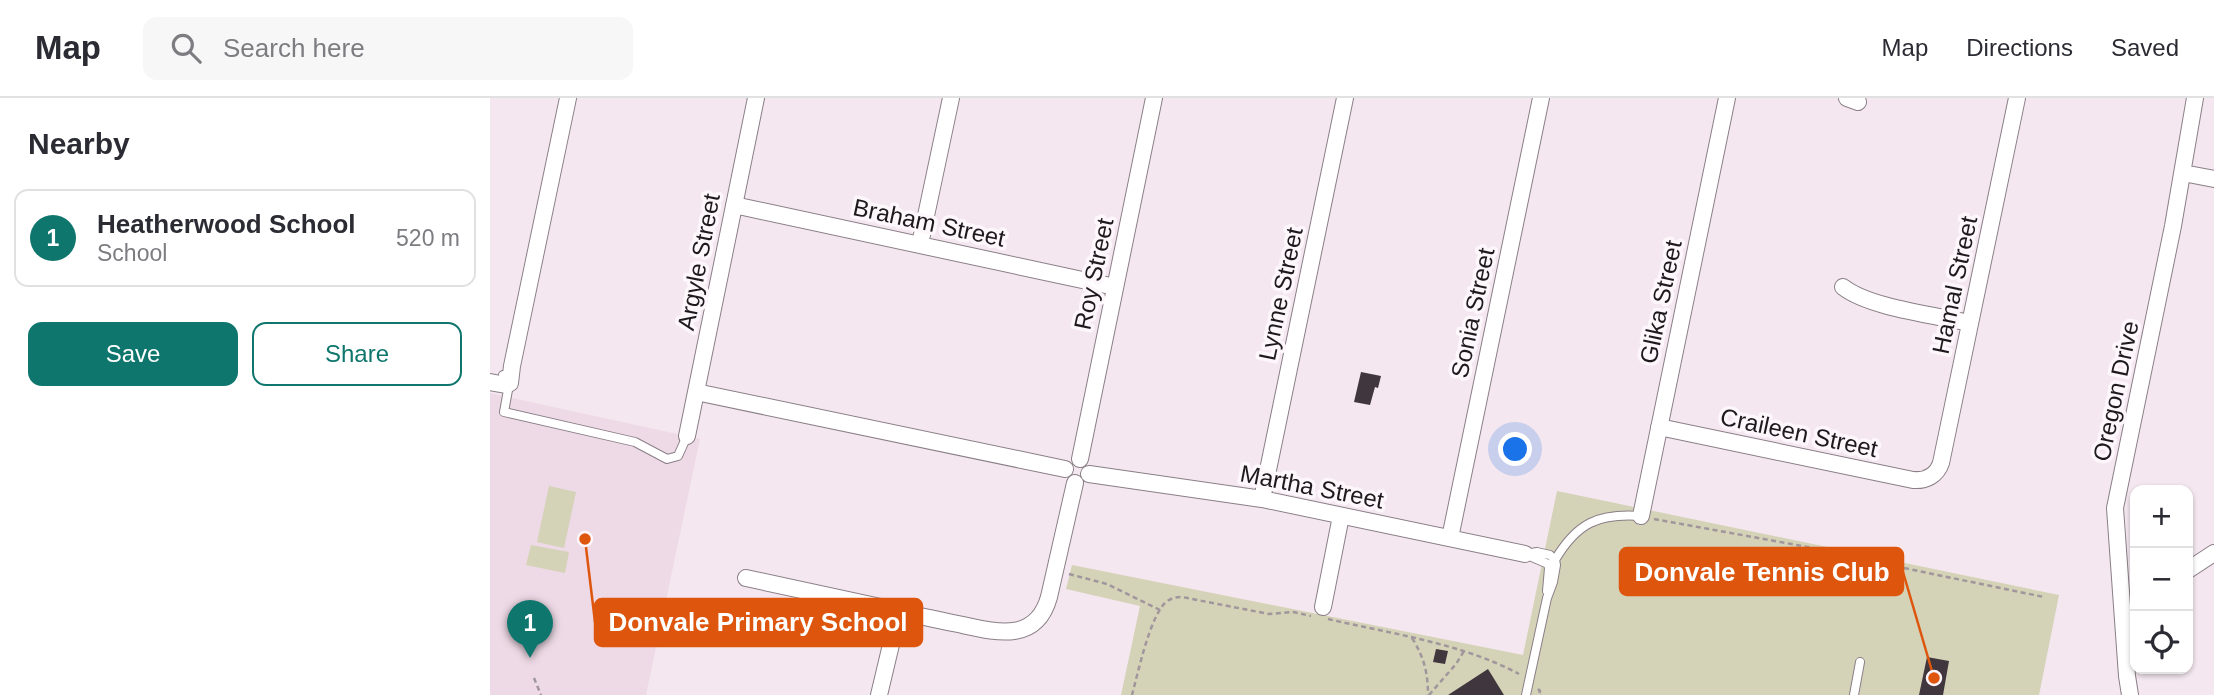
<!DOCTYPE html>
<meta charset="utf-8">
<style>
body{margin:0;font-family:Arial,sans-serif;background:#f7f7f7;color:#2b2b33}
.controls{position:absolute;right:21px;bottom:21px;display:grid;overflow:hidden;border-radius:14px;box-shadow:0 2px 5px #0004}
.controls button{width:63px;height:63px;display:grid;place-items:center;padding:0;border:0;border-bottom:2px solid #e1e1e2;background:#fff;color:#2b2b33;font:35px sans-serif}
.you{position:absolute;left:1026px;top:352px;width:24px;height:24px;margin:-18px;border:5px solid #fff;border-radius:50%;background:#1a73e8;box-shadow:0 0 0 10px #1a73e833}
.badge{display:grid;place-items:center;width:46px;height:46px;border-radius:50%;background:#0f766e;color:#fff;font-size:23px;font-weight:700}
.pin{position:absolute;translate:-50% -58px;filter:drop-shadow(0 2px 4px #0008)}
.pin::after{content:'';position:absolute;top:37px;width:24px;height:21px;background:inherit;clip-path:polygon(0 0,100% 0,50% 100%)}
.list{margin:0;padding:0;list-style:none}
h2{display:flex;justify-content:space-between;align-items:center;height:91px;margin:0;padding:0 28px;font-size:30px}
h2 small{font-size:23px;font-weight:400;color:#7c7c81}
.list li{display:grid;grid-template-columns:46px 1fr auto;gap:21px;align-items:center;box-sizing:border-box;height:98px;margin:0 14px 14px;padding:0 14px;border:2px solid #e1e1e2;border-radius:14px}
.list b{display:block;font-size:26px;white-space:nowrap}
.list p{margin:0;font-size:23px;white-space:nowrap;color:#7c7c81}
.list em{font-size:23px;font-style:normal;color:#7c7c81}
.actions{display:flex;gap:14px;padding:21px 28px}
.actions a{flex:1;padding:16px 0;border:2px solid #0f766e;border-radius:14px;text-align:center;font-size:24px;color:#0f766e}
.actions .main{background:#0f766e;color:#fff}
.icon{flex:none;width:38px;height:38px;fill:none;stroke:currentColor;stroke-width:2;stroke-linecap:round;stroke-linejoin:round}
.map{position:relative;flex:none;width:1724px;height:597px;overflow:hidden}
header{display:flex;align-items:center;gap:42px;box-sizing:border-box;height:98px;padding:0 35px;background:#fff;border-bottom:2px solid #e1e1e2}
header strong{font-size:33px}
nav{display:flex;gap:38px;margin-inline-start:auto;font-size:24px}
.search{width:490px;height:63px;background:#f7f7f7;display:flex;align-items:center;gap:18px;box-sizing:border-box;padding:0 24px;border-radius:14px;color:#7c7c81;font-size:26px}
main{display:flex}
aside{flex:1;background:#fff}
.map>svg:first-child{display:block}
</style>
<header>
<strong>Map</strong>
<div class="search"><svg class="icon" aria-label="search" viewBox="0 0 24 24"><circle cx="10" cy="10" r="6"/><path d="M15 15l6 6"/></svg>Search here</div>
<nav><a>Map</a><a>Directions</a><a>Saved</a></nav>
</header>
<main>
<aside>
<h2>Nearby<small></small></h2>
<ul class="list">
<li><span class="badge">1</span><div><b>Heatherwood School</b><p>School</p></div><em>520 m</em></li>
</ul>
<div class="actions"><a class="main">Save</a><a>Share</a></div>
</aside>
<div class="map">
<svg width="1724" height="597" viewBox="0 0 1724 597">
<rect width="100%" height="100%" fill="#f4e7ef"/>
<!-- built -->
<path fill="#eedae6" d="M0 295 210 341 156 597H0Z"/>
<!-- green -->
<path fill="#d4d2b7" d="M59 388 86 394 74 450 47 444Z
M1067 393 1569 497 1549 597H631L650 508 576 491 582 467 1033 557Z
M41 447 79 454 75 475 36 467Z"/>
<!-- building -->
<path fill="#40363d" d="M871 274 891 278 888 290 885 289 880 307 864 304Z
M946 551 958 553 955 566 943 564Z
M1437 559 1459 563 1453 597H1429Z
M998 571 1014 597H958Z"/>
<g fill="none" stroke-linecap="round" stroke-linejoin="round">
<!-- lane casing -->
<g stroke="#8b7f87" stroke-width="10">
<path id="lane" d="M13 277 18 292 14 314 145 344 177 361 188 358 197 338
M1035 456 1047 454 1060 457 1065 462 1066 467 1063 484 1057 500 1036 597
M1035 456 1058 466 1059 470 1057 493
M1065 462C1087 425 1108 415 1151 418
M1364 597 1370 564"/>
</g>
<!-- street casing -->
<g stroke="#8b7f87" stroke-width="18">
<path id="street" d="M1357 0 1368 4
M1693 75 1724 81
M244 107 625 189
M430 146 461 0
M1353 189C1380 210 1445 217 1480 225
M0 284 16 287 20 285 22 268 78 0
M206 294 575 371
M1169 329 1423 382C1436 383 1447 377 1451 365L1527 0
M197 338 266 0
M590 361 664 0
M599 376 772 401 1035 456
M772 401 855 0
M1151 418 1237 0
M960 440 1051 0
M1698 472 1724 455
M256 480 409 513
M833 509 851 418
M389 597 409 513C428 518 448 522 468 526 505 534 546 546 559 499L585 385
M1640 597 1637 578 1625 410 1683 128 1705 0"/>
</g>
<!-- path -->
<path stroke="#a0969c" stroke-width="2.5" stroke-dasharray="5 3.5" stroke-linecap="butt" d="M1164 421 1378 460 1409 469 1554 499
M579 476 617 486 670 512
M838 521C902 536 971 545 1029 576
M922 540C934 559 938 575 938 597
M44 580 51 597
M1048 591 1050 593 1049 597
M642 597C648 575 660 518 676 504 681 500 686 499 692 499L779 516 803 514 821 518
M939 597 966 566 974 553"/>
<!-- lane -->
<use href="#lane" stroke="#fff" stroke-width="8"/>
<!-- street -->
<use href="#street" stroke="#fff" stroke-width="16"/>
</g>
<g text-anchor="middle" stroke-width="7" stroke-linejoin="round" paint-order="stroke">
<!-- street labels -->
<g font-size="24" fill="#1d191c" stroke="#fdf6fb">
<text transform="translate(439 125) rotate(12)" y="8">Braham Street</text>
<text transform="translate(209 164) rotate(-79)" y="8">Argyle Street</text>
<text transform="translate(604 176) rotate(-78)" y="8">Roy Street</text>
<text transform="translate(1465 187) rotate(-78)" y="8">Hamal Street</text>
<text transform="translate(791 196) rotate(-78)" y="8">Lynne Street</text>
<text transform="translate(1171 204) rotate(-78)" y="8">Glika Street</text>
<text transform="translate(983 215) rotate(-78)" y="8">Sonia Street</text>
<text transform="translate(1626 293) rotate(-78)" y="8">Oregon Drive</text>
<text transform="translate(1309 335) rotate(12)" y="8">Craileen Street</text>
<text transform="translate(822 389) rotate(11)" y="8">Martha Street</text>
</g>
</g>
<!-- callouts -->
<path fill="none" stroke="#de560d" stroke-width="2.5" d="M1444 580L1413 474M95 441L105 524"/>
<g fill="#de560d" stroke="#fdf6fb" stroke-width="2.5">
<circle cx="1444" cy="580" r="7"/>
<circle cx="95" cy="441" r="7"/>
</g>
<g fill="#de560d" stroke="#de560d" stroke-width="2.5">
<rect x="1130" y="450" width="283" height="47" rx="7"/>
<rect x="105" y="501" width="327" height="47" rx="7"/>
</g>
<g font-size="26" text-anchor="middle" font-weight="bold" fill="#fff">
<text x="1272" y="483">Donvale Tennis Club</text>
<text x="268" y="533">Donvale Primary School</text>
</g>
</svg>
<div class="controls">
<button>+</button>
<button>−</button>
<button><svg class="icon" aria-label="locate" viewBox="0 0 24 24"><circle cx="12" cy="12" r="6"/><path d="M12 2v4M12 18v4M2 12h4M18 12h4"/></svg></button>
</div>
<div class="you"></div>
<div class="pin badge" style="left:40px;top:560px">1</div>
</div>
</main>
